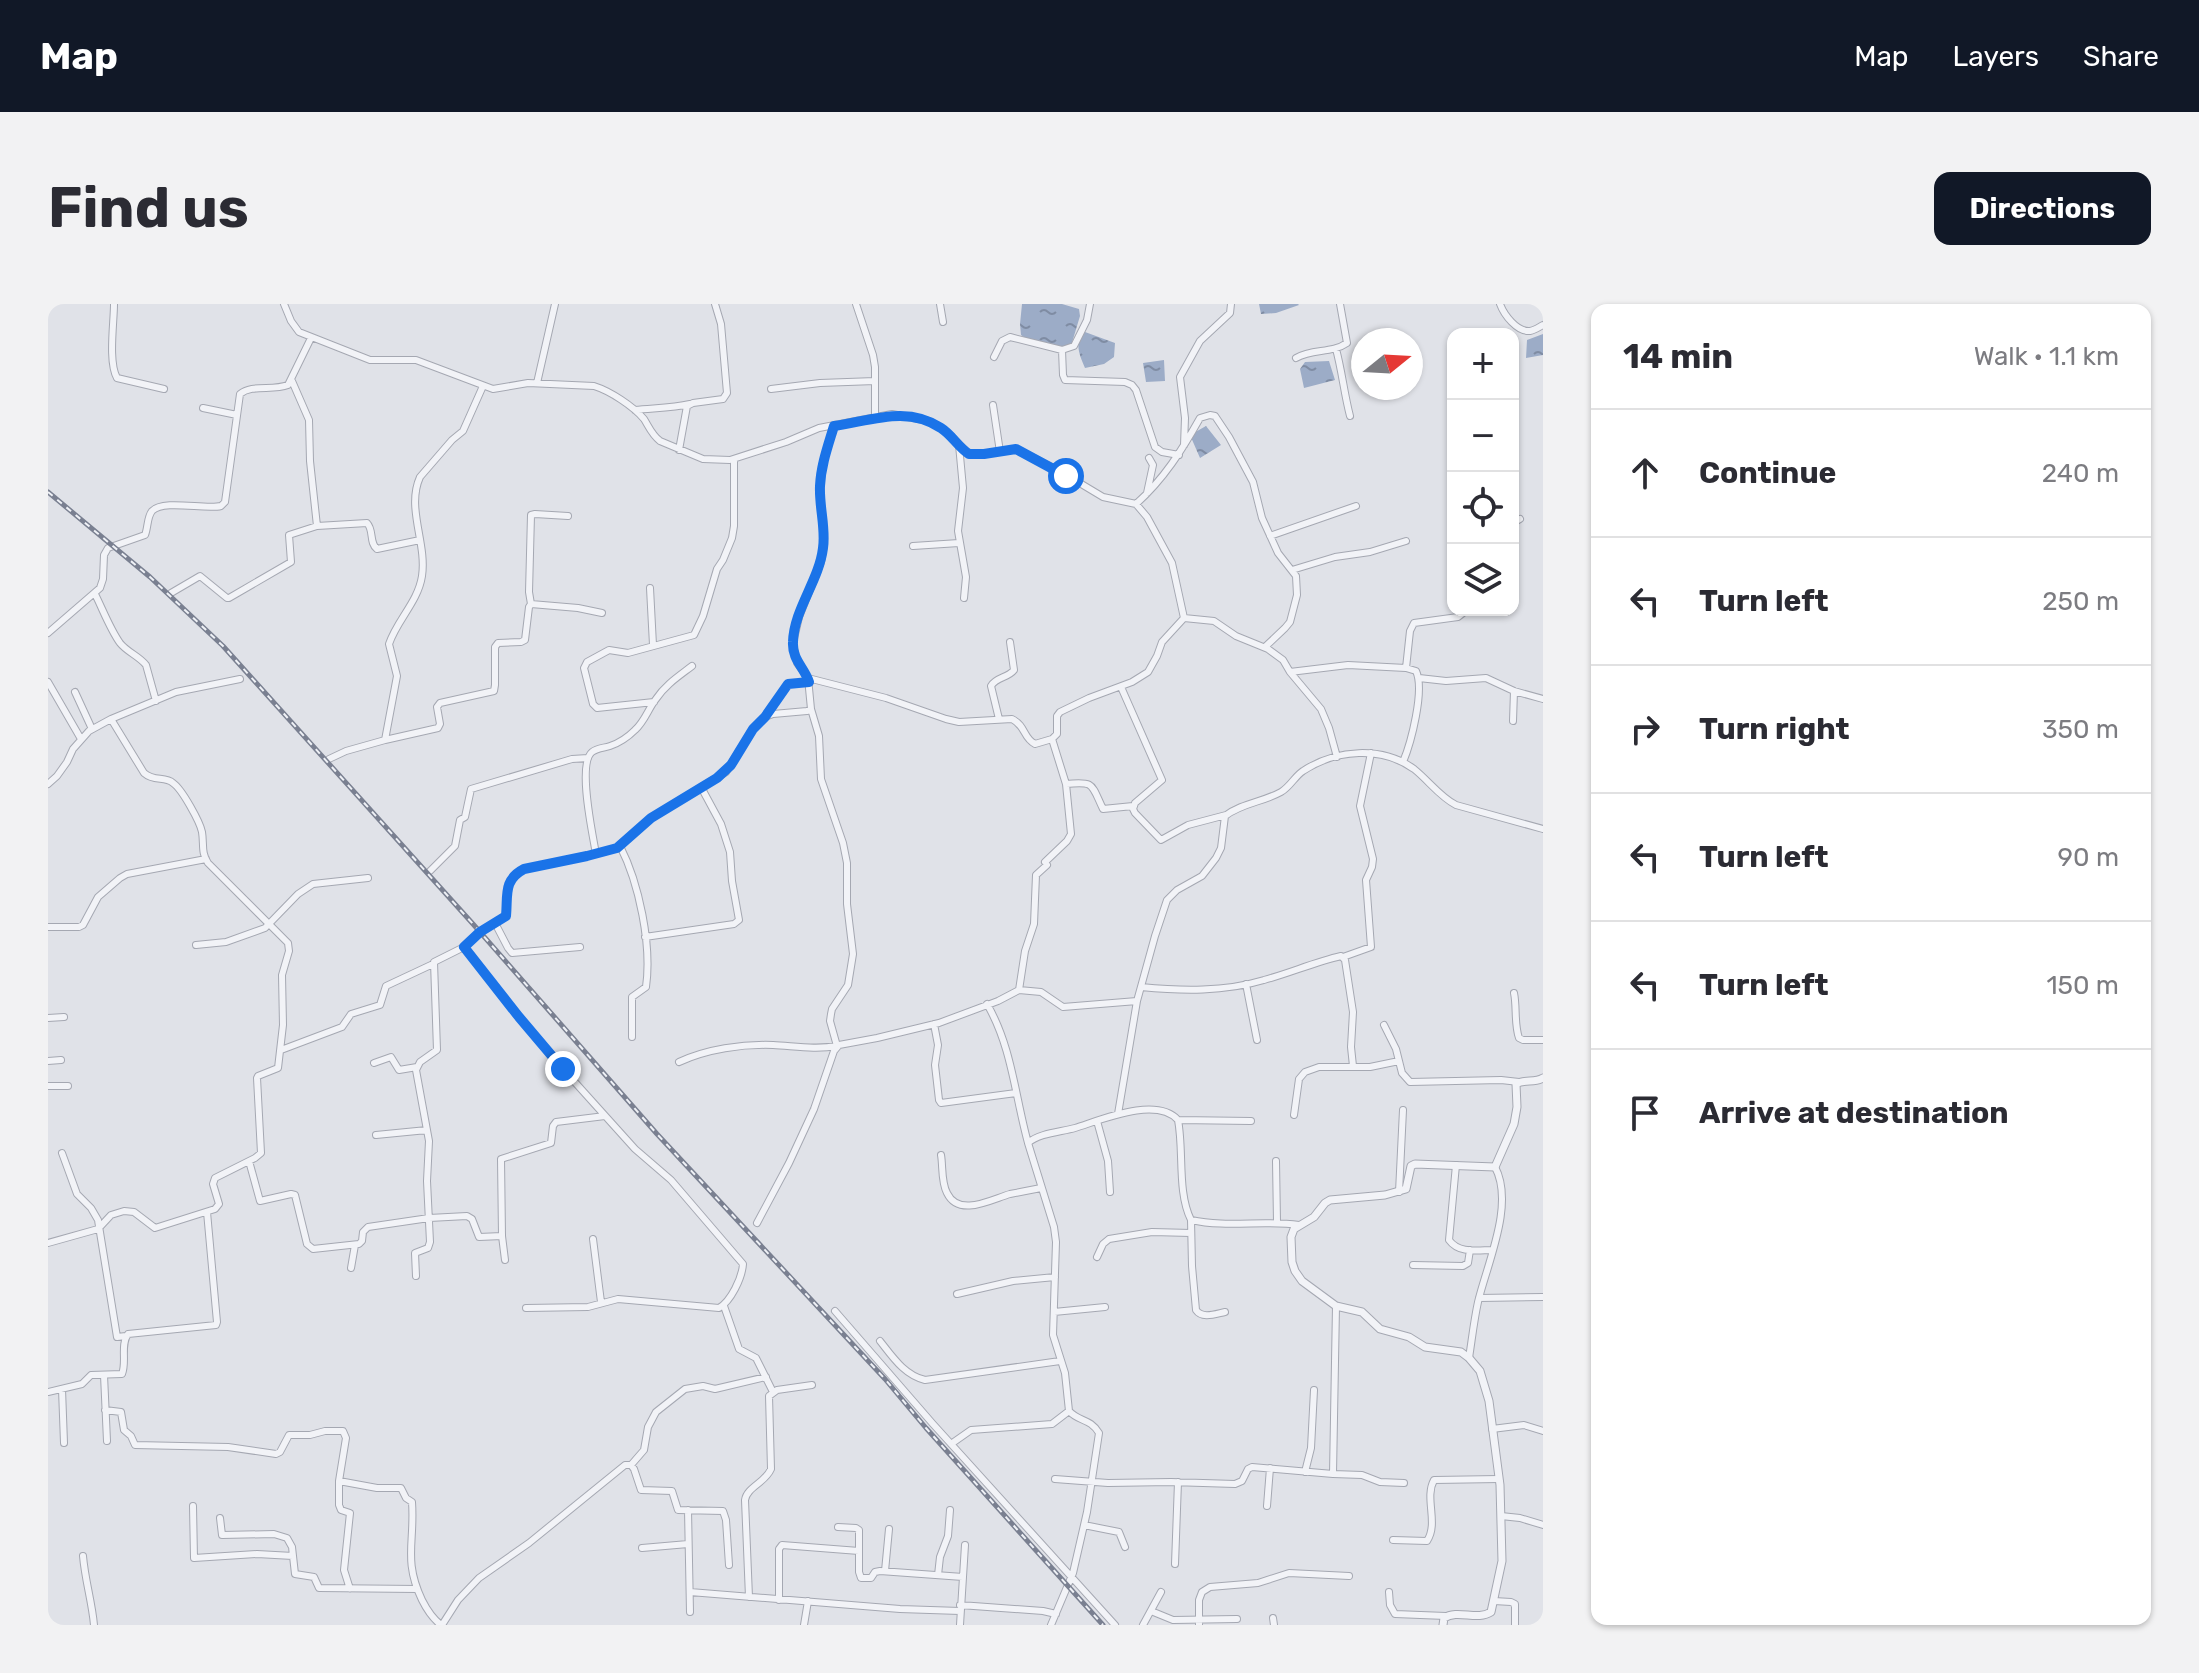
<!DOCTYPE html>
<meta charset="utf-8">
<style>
body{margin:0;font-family:Rubik,sans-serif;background:#f2f2f3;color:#2b2b33}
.controls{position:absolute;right:24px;top:24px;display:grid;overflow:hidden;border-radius:16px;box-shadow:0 2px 6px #0004}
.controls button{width:72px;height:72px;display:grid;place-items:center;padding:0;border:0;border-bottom:2px solid #e1e1e2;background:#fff;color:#2b2b33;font:40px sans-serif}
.compass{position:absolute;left:1303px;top:24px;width:72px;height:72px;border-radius:50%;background:#fff;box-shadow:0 2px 6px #0004;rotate:72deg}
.stop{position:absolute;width:24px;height:24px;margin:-18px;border:6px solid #1a73e8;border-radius:50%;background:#fff}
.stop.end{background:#1a73e8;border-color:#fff;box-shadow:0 2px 8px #0008}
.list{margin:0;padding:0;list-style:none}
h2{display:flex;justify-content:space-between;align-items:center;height:104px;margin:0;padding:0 32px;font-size:34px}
h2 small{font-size:26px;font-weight:400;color:#7c7c81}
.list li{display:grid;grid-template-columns:52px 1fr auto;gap:24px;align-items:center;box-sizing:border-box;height:128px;padding:0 32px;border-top:2px solid #e1e1e2}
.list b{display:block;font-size:30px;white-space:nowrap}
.list em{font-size:26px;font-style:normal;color:#7c7c81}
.icon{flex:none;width:44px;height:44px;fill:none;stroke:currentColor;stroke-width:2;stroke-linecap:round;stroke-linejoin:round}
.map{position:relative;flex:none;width:1495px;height:1321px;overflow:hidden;border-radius:16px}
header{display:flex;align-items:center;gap:48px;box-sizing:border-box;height:112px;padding:0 40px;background:#111827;color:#fff}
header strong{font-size:38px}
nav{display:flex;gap:44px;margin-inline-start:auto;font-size:28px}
.intro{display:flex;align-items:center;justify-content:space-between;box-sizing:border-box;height:192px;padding:0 48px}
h1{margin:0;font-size:56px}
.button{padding:20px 36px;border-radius:16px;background:#111827;color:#fff;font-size:28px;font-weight:700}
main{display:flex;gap:48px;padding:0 48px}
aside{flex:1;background:#fff;border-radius:16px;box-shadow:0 2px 6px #0004}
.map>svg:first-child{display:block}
</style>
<header>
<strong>Map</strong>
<nav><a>Map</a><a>Layers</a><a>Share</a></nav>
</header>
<div class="intro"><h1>Find us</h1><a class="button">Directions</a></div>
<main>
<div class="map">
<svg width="1495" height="1321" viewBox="0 0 1495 1321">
<defs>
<pattern id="water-ripples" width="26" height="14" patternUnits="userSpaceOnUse" patternTransform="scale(2)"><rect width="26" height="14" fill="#9cacc7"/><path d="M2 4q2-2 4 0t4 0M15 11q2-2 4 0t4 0" fill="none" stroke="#7f8ca3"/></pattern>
</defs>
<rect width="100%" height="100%" fill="#e0e2e8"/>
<!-- water -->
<path fill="url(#water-ripples)" d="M974 0H1014L1031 5 1032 12 1023 42C1008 45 985 41 973 31L972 20Z
M1211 0H1250L1251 1 1228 9 1213 10Z
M1037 28 1067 39 1066 53 1056 60 1037 64C1032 52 1025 38 1037 28Z
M1495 30V51L1478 54 1479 36Z
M1116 56 1117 77 1098 78 1095 59Z
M1281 57 1287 76 1256 84 1252 65 1257 58Z
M1158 122 1173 141 1152 154 1142 131Z"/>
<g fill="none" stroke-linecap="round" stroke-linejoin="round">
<!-- minor casing -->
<g stroke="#a5a8b2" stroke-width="8">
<path id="minor" d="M66 0C66 19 60 58 69 74L116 85
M236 0 243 17 251 28 322 56H368L445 85 480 79 546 82C562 87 585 102 596 115 601 123 604 131 612 137L655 155 682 156 738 138 771 124 844 110 881 117 889 121 900 129 921 150H936L968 145 1010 166 1055 193 1088 200 1099 213 1124 259 1136 314
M808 0 825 51 827 63V114
M892 0 895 18
M1452 0C1456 11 1469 28 1482 27 1487 26 1491 23 1495 21
M1288 45C1294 67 1296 89 1302 112
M1014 46 1015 71 1017 76 1077 78 1084 81 1088 86 1107 143 1114 148 1131 151
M946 53 954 37 962 33 1014 46 1026 42 1039 16 1042 0
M1248 54C1265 44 1283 50 1299 39L1292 0
M244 77 261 116 262 157 269 222
M489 79 507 0
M435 82 415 127 404 136 372 173C358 204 379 239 374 272 370 298 349 316 341 340L349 372 337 436 390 424 392 420 389 403 392 399 446 387 447 381V343L450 339 473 338 477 336 481 303 483 300 530 304 554 309
M723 85 772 79 827 77
M945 101 952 148
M155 104 189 111
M587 106C605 104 624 104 642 100
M911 141 915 184 910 227 918 273 916 294
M1136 141 1137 114 1132 73 1152 37 1182 9 1183 0
M631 146 639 102 645 99 675 95 679 89 673 20 667 0
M1099 189 1105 161 1101 154
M1088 200C1116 175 1134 146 1152 114L1162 111 1167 112 1181 133 1205 178 1214 214 1230 249 1248 272 1249 291 1242 318 1237 324 1217 343
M1465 219 1472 215
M1222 232 1308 202
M865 242 911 239
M1244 266 1287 253 1322 248 1358 237
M602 284 605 341
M123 289 152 272 179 294H181L243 258 241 231 269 222 319 219C326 226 321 239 329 245L372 236
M47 290C55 306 62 325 72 339 79 348 91 352 98 361L108 397
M483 300 481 288 483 211 487 210 520 212
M0 329 52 284 55 275 56 251 60 244 97 231C100 224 99 213 104 207 116 195 157 206 173 202L177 198 192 90C204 80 224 87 240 81L263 34
M1358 364 1362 327 1366 319 1410 313 1419 306
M760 374 838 394 898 415 911 418 964 415C978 422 975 434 987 440L1004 435 1009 430V412L1012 408 1041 394 1084 378 1100 368 1109 352 1114 338 1136 314 1166 317 1188 332 1220 345 1235 356 1242 368
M1371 374 1398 377 1438 374 1466 387
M0 378 33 435
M1073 383 1114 476 1087 499 1085 505 1087 509 1113 536 1140 521 1178 511
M27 388 44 425
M606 398 549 404 545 400 536 364 539 358 561 346 580 349 646 331 655 312 669 265 675 256 684 234 686 222V155
M717 413 740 380 761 378
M951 415 943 382C948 373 960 374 966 366L962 338
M1465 417 1466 387 1495 395
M1289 453 1281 424 1273 405 1242 368 1300 361 1358 364 1368 367C1377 386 1363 439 1355 458
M281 455 298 447 337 436
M0 480 9 472 19 458 25 445 41 427 63 415 128 388 192 375
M1018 480C1047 477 1043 480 1055 505L1085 502
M572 542C591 579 604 641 598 683L584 693V733
M548 550C545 532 529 460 544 448 549 444 556 444 562 442 571 439 580 433 587 426 597 417 600 405 608 395 617 381 631 372 644 362
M997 558 1019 537 1023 530 1018 480 1004 435
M382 567 407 542 412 516 417 513 423 485 524 455 540 454
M447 619 460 644 464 649 532 643
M0 623H31L35 621 50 593 72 574 79 570 158 555
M597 633 686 620 691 616 684 577 682 548 673 520 653 483
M148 641 178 638 217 624 250 590 265 580 320 574
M416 643 471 713 515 765 587 845 623 876 695 960C694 974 683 997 671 1004L570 995 540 1003 478 1004
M1295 653 1323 643 1318 576 1324 563 1325 555 1312 502 1323 449
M1198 680 1209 736
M1093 683C1134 687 1176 688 1216 676 1242 669 1267 658 1293 652L1297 656 1305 708 1303 743 1305 762
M971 686 977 647 986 620 988 571 999 561
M1466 689C1469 703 1466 720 1471 734L1475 736H1495
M939 700C964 743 967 792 980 839
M0 714 16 713
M886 720 890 741 887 761 891 796 893 799 968 789
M1336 721 1348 745 1354 769 1362 778 1453 776 1471 778
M233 746 294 723 303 710 332 701 338 682 385 660
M0 757 13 756
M631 758C659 745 694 740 725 741 746 742 767 746 789 742L782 717 783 710 784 705 800 681 805 650 799 600V559L795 539 773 475 771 432 763 405
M326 759 343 753 351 766 369 763
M0 782H20
M1070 810 1089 697 1107 632 1119 596 1129 586 1154 572 1168 554 1173 544 1177 512C1194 499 1215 498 1233 488 1242 483 1247 472 1255 467 1288 445 1334 442 1366 465 1381 477 1392 493 1408 501L1495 525
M1246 811 1251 775 1257 768 1271 763H1322L1351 757
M1130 816 1203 817
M1049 817 1060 857 1062 888
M328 831 379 826
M14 849 29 890 43 904 50 916 69 1033 78 1032
M893 851C895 862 893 878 899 889 911 914 944 895 962 890 972 888 983 886 993 884
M201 857 212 897 243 890 247 891 259 940 265 945 311 940 314 937 315 928 320 923 381 914 419 912 424 915 431 933 454 932
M1228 857 1229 918
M1408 861 1401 936C1411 950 1430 946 1445 946
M1351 888 1355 806
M1143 916 1144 962 1148 1006C1154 1015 1167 1010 1177 1008
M709 919 741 859 766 805 786 747 791 741 829 734 891 719 950 697 971 686 993 688 1015 703 1089 697
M545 935 553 998
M0 939 50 925 63 911 76 907 86 908 107 924 167 905 171 900 165 880 167 874 207 854 213 849 209 774 210 772 230 764 235 721 234 671 241 647 240 639 160 559C153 549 156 540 154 528 152 518 134 485 125 479 117 472 106 478 96 469L63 415
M1049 953 1055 940 1061 935 1104 928 1143 929
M457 956 454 932 453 855 503 839 505 822 508 818 557 812
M1365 961 1415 962 1420 959 1422 946
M303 964 307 941
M368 972 367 949 380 944 382 938 379 877 381 837 368 766 372 758 389 746 386 658 416 643 432 628 458 612C460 591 455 576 476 565L539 552 569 544 603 514 678 468 705 425 717 413 725 410 759 407 763 405 760 374 749 359 745 339 751 313 773 258 776 241 772 183 774 162 786 122
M909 990 965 977 1007 973
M1431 994 1495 993
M676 1002 691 1045 708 1054 725 1088
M787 1007 885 1120 1067 1321
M1006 1008 1057 1003
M832 1037C844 1052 856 1071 877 1076L1012 1057
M1421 1054C1424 1035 1426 1016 1430 998 1439 960 1467 900 1447 863
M56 1071 59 1137
M14 1085 16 1139
M0 1088 34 1080 43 1071 74 1070C79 1058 72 1041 80 1030L168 1021 169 1018 159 908
M57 1106 73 1108 76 1126 83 1132 87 1141 180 1143 228 1150 232 1148 241 1131H262L277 1127H295L298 1134 291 1177V1201L293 1206 302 1209 296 1266 302 1285
M1444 1125 1476 1121 1495 1127
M903 1140 923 1126 1004 1120 1021 1107
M583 1161 596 1146 600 1123 608 1108 637 1085 655 1082 667 1085 718 1073
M1257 1168 1263 1144 1266 1086
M1285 1170 1314 1171 1332 1178 1356 1179
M1007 1175 1060 1179 1123 1178 1187 1180 1194 1177 1200 1165 1204 1163 1285 1170 1288 1002
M291 1177 329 1184H353L358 1194 364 1198C367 1238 355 1256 374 1296 379 1306 384 1314 393 1321
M145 1202 146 1254 209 1250 245 1252
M1219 1202 1222 1164
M640 1206 642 1308
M1453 1212 1472 1214 1495 1221
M172 1214 174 1231 226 1230 239 1234 244 1243 247 1270 266 1273 271 1284 369 1285
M1036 1221 1071 1228 1077 1243
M790 1223 808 1224 811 1226V1268L813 1274H823L827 1268 832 1267 915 1273
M1345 1236 1379 1237C1391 1219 1376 1194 1386 1176L1451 1175
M594 1244 640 1240
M35 1252C37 1276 44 1298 46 1321
M1127 1260 1130 1178
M837 1267 841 1225
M890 1271 892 1253 900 1232 902 1206
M642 1288 852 1305 912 1307
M1341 1288 1342 1301 1347 1310 1398 1312
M701 1293 697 1196C699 1183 717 1179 723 1165L721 1092 729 1086 764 1081
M731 1296V1245L734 1241 811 1247
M1446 1297 1463 1298 1467 1300V1321
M912 1301 995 1307 1008 1310
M1103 1307 1125 1316 1189 1315
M1225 1314 1226 1321
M394 1321 410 1296 431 1274 481 1239 577 1161H583L586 1165 593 1186 624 1187 630 1206 675 1207 678 1216 681 1261
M756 1321 760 1297
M912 1321 917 1241
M1003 1321 1025 1269 1039 1208 1051 1129C1042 1114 1031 1118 1021 1107L1017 1069 1005 1031 1008 938 1006 923 980 839C991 829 1013 828 1027 824 1053 816 1108 792 1130 816 1136 847 1129 888 1143 916 1179 924 1214 916 1251 921
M1095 1321 1113 1288
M1151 1321V1296L1154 1288 1162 1283 1210 1279 1241 1269 1301 1272"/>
</g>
<!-- tertiary casing -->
<g stroke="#a5a8b2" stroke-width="9">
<path id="tertiary" d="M1395 1321 1396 1314C1410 1305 1429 1317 1443 1308L1454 1257 1452 1181 1441 1097 1432 1067 1421 1054 1413 1048 1377 1043 1361 1033 1332 1025 1314 1008 1288 1002 1254 977 1247 967 1244 958 1243 933 1246 925 1266 913 1277 899 1282 896 1337 891 1358 885 1363 862 1367 860 1447 863 1466 820 1469 803 1468 780C1476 775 1487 779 1495 774"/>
</g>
<!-- minor -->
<use href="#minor" stroke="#f2f3f7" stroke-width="6"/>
<!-- tertiary -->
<use href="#tertiary" stroke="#f2f3f7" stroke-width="7"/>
<!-- rail casing -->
<g stroke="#7a8091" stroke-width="5">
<path id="rail" d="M0 188 102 273 175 342 425 620 609 830 837 1075 878 1124 1055 1321"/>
</g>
<!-- rail -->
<use href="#rail" stroke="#eff1f6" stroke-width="2" stroke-dasharray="6" stroke-linecap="butt"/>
</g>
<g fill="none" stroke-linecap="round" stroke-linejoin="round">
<!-- route -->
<path stroke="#1a73e8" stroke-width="10" d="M515 765 471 713 416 643 432 628 458 612C460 591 455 576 476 565L539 552 569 544 603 514 669 474 683 461 705 425 717 413 740 380 761 378C756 363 744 356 745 338 746 305 771 277 775 244 778 224 771 203 772 182 773 161 780 142 786 122 822 117 859 101 893 124 904 131 910 143 921 150H936L968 145 1018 172"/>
</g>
</svg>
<div class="controls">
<button>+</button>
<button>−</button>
<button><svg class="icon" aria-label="locate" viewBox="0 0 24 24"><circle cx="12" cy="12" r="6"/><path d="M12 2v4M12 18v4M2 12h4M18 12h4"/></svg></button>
<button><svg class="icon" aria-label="layers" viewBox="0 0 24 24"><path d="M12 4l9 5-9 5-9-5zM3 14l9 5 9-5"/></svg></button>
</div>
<svg class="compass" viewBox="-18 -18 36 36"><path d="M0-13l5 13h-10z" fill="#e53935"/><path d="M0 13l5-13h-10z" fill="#7c7c81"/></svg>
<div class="stop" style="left:1018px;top:172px"></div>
<div class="stop end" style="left:515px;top:765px"></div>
</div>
<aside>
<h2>14 min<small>Walk · 1.1 km</small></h2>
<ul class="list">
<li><svg class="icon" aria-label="ahead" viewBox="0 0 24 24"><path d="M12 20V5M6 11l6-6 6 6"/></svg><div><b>Continue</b></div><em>240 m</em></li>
<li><svg class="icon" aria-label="left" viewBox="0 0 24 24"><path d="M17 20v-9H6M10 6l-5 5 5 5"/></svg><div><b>Turn left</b></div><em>250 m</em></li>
<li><svg class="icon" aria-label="right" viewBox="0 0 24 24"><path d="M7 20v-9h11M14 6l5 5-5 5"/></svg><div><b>Turn right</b></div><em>350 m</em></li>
<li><svg class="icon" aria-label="left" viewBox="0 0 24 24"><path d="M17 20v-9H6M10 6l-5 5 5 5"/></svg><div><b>Turn left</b></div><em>90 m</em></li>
<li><svg class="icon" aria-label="left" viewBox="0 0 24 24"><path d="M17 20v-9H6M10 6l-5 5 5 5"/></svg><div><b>Turn left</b></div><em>150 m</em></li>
<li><svg class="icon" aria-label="arrive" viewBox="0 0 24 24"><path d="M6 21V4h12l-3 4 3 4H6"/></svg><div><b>Arrive at destination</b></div></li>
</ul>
</aside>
</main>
